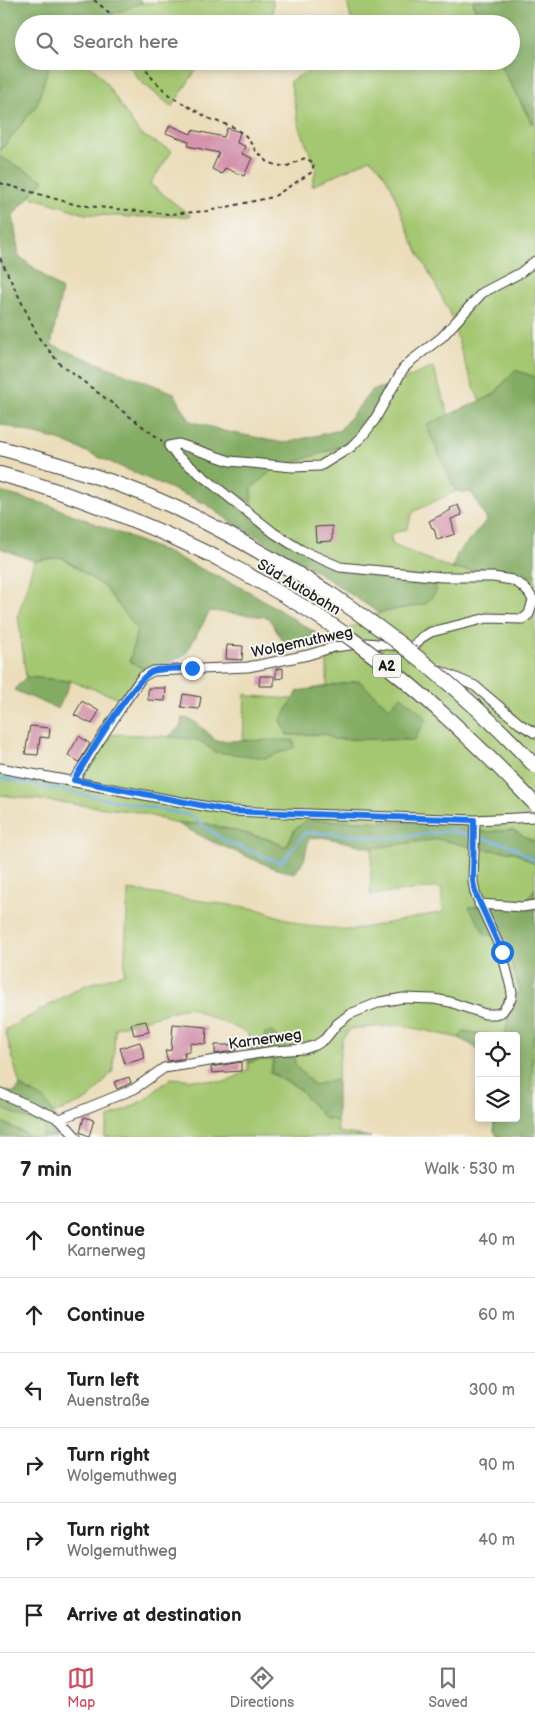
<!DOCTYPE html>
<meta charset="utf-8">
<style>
body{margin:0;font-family:"Balsamiq Sans",sans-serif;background:#f2f2f2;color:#222}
.controls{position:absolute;right:15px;bottom:15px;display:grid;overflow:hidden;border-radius:5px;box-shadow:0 2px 8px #0003}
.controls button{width:45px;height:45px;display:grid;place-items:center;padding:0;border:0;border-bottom:1px solid #e0e0e0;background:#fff;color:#222;font:25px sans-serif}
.stop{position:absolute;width:15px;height:15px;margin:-11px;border:4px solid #1a73e8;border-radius:50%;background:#fff}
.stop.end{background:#1a73e8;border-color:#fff;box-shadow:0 1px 5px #0008}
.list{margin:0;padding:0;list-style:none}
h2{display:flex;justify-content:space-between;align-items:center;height:65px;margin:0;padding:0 20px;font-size:21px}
h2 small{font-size:16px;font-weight:400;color:#767676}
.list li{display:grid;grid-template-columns:32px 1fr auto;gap:15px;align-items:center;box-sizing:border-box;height:75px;padding:0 20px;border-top:1px solid #e0e0e0}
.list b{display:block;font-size:19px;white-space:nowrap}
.list p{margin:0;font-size:16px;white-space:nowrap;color:#767676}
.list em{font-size:16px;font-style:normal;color:#767676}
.icon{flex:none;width:28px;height:28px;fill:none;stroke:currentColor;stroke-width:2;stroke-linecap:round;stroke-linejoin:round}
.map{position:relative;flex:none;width:535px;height:1137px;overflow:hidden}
.search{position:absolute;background:#fff;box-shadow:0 2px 8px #0003;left:15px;right:15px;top:15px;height:55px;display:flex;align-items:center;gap:12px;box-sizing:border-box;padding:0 18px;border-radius:28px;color:#767676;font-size:19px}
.sheet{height:515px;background:#fff}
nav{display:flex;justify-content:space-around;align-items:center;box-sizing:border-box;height:70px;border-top:1px solid #e0e0e0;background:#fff;font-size:14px;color:#767676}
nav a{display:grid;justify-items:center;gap:2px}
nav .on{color:#d1495b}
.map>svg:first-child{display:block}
</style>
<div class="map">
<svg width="535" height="1137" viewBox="0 0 535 1137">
<rect width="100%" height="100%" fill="#f6f6f2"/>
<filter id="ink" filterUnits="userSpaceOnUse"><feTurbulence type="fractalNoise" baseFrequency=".02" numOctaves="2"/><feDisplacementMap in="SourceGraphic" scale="10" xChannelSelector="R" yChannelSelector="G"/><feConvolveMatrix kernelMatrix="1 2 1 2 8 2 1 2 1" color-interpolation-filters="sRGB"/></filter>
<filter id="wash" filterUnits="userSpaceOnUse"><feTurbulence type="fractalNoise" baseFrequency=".0096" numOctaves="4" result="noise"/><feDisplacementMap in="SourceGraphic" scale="20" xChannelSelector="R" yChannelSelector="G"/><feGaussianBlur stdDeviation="1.12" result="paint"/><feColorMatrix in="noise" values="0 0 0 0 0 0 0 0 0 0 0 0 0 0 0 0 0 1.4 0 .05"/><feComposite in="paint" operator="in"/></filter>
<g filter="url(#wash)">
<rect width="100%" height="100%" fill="#ebddba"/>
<!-- green -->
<path fill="#a4c771" stroke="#607246" d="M219 0H273V24H102L98 19 142 3Z
M347 0H473L476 14 481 24H352Z
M50 61H88L105 82 140 134 172 151 150 184 191 216 132 217 85 214 29 196 43 180 0 157V151L37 105Z
M126 61H197L196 70 172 107 139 80Z
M328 61H498L531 122 535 124V377L515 370 493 395 480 402 466 367 449 311 411 238 391 186 379 167 370 159 312 186 316 169 299 125 290 81Z
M433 367 449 416 427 426 456 491 413 512 407 529 390 534 393 545 452 569 535 576V842L513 830 483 832 465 823 295 829 286 847 268 839 208 824 176 823 138 812 0 795V772L79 787 86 769 107 735C117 733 190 737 198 740 204 743 210 748 215 752L265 741 243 740 245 693 250 696 293 699 281 720 287 735 326 734 333 739 414 740 402 697 389 708 359 681 327 686V640L379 613 426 604 339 569 250 518 252 488 272 470 351 443 392 385Z
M61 557 104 587 137 629 130 661 146 671 127 701 71 681 26 677 18 616 34 561Z
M438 839 480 849 515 852 535 864V888L526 903 470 907 503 939 520 989 509 1014 505 1036 464 1031 459 1038 400 1025 351 1029 342 1039 337 1080 314 1085 296 1066 293 1056 263 1043H248V1033L188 1007 115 1028 113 1071 89 1099 53 1114 45 1100 20 1086 5 1030 85 985 124 974 128 890 257 909 306 926 353 930 443 912 441 887 370 895 372 848Z
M533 1035 535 1036V1095L531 1092Z
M261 1059H274L270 1073 298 1088 324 1118 337 1121 338 1132 371 1137H104L109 1118 144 1100 171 1078 226 1082 248 1070V1063Z
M0 1108 46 1126 41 1137H32L0 1121Z"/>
<!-- forest -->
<path fill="#83ac63" stroke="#506440" d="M0 0H141L142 3 98 19 77 13 63 24H24V61H50L37 105 0 151Z
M473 0H535V124L532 122 498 61H511V24H481L476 14Z
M0 157 44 180 13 215 19 256 62 290 51 345 174 393 190 421 224 431 284 443 340 430 372 390 392 385 351 443 272 470 252 488 250 518 339 569 436 580V592L426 604 379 613 313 569 228 520 206 504 62 441 0 424Z
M515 370 535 377V576L452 569 457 554 487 520 472 493 456 491 426 425 493 395Z
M0 492 49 505 166 552 252 593 327 640 289 651 268 617 210 611 186 654 169 663 146 671 130 661 137 629 104 587 62 557 34 561 0 548Z
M26 677 71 681 58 709 14 690Z
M359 681 389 708 401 696 427 718 414 740 333 739 326 734 287 735 281 720 298 691Z
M182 718C197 719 206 731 216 741L293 740 295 747 266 758 215 752 198 740 168 737 181 726Z
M307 820 465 823 483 832 513 830 535 842V864L515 852 480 849 438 839 372 848 323 837 309 838 304 860 295 873 276 869 211 841 176 823 208 824 268 839 286 847 295 829Z
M535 888V1036H533L531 1092 535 1095V1137H498L494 1131 493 1118H516V1036H505L509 1014 520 989 503 939 485 934 469 907 526 903Z
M464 1031 493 1036H479V1052L475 1047 459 1038Z
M272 1032 293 1056 296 1066 314 1085 337 1080V1121L324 1118 298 1088 270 1072 274 1059H261L248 1063V1043H263L265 1033Z
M20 1086 45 1100 61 1127 56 1137H41L45 1126 0 1108V1089L14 1093Z
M0 1121 32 1137H0Z"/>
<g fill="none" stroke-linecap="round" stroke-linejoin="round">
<!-- stream -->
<path stroke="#78afe7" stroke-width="2.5" d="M0 778 189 815 225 841 281 863 306 832 389 838 451 831 472 836
M477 837 510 845 535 861"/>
</g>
<g id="blocks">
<!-- building -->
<path fill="#d391aa" d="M170 125 191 134 192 130 224 137 227 128 240 132 237 143 245 146 242 154 252 158 244 176 225 168 222 174 212 169 219 153 188 146 189 142 166 133Z
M458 505 462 515 451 519 455 534 437 540 434 528H432L429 521 451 510 450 508Z
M332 526V541L316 542 315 527Z
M227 645 243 646 242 660 226 659Z
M283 668V678L276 679V669Z
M260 676H274V686H259Z
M148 688H166L165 701 148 700Z
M183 694 201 697 199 709 181 707Z
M82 701 99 711 92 724 74 715Z
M30 726 50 728 49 738 40 737 38 755 25 754Z
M79 736 90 744 79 762 68 755Z
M146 1021 149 1032 134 1035 131 1024Z
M173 1024 207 1027 206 1044 190 1043V1052H184L185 1058 168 1061 165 1051 171 1050Z
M140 1042 145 1058 125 1064 120 1048Z
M215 1045H237V1050L215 1054Z
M241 1062V1071L212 1073 211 1067Z
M129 1077 131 1083 117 1089 114 1082Z
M84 1117 94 1120 89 1136 80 1132Z"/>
</g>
</g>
<g filter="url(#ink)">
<use href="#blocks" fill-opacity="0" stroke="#3b3934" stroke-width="1"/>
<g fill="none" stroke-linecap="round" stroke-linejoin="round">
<!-- minor casing -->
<g stroke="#3b3934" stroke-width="11">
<path id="minor" d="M413 647 421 638 431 632 487 618 523 619 529 614 533 600 529 593 521 585 512 580 493 577H442L340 567 301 550 274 533 176 455 169 446 179 444 230 461 292 467 320 466 351 447 364 434 374 421 403 369 412 360 442 337 482 293 520 273 535 261
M440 671 475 686 520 724 535 733
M0 768 230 811 475 820 535 817
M74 780 124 703 142 677 153 671 248 667 308 655 334 647 366 643 401 646
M479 904 522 907 535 905
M0 1093 60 1119 76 1137
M60 1119 134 1089 164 1068 274 1051 304 1049 316 1045 325 1039 337 1024 350 1014 380 1002 403 998 434 999 450 1002 485 1014H495L502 1012 511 999 512 992 502 952 475 893 473 881 475 820"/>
</g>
<!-- highway casing -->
<g stroke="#3b3934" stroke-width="16">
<path id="highway" d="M0 448C58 464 117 481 172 506 194 516 216 528 237 539
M0 474C76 494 147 524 217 558"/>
</g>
<!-- path -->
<path stroke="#3b3934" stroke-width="2" stroke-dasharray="4 4" stroke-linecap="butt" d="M94 0 111 14 117 24
M0 183 77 205 169 214 208 211 273 197 312 172 314 163 305 158 285 167 269 163 256 151 246 136 233 127 210 119 170 96 152 78 141 61
M0 258 39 338 60 364 162 441"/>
<!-- minor -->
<use href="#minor" stroke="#fff" stroke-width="9"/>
<!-- highway -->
<use href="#highway" stroke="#fff" stroke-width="14"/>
<!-- highway-bridge casing -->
<g stroke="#3b3934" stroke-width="16" stroke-linecap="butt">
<path id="highway-bridge" d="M237 539C269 557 301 575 332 595 404 643 476 703 535 766
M217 558C265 584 313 610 357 643 422 691 479 746 535 804"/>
</g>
<!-- highway-bridge -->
<use href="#highway-bridge" stroke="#fff" stroke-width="14"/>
</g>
</g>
<g fill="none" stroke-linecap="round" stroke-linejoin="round" filter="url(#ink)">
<!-- route -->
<path stroke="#1a73e8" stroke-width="6" d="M192 668C181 669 163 668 153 671 135 677 86 760 74 780L230 811 474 820 473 881 475 892 502 952"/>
</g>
<g text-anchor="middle" stroke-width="4" stroke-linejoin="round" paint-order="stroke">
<!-- shield labels -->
<rect fill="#f6f6f2" stroke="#5d5d5c" stroke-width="1" x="373" y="654.5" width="28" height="23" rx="4"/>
<g font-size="14" font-weight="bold" fill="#1c1c1c">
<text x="387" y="671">A2</text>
</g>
<!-- street labels -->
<g font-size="15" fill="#1c1c1c" stroke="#f6f6f2">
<text transform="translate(299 587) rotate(31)" y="5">Süd Autobahn</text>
<text transform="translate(302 642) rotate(-12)" y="5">Wolgemuthweg</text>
<text transform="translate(265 1039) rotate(-8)" y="5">Karnerweg</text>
</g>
</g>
</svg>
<div class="controls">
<button><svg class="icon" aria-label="locate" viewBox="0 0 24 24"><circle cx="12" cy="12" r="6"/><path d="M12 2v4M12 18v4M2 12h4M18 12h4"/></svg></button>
<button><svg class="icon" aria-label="layers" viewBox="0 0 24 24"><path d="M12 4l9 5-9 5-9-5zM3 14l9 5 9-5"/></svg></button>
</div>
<div class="stop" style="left:502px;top:952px"></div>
<div class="stop end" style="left:192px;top:668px"></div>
<div class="search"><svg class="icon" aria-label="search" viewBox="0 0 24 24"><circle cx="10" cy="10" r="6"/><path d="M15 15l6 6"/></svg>Search here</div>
</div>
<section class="sheet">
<h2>7 min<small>Walk · 530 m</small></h2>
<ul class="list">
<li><svg class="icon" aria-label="ahead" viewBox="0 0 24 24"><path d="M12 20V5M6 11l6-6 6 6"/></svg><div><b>Continue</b><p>Karnerweg</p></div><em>40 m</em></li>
<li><svg class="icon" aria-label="ahead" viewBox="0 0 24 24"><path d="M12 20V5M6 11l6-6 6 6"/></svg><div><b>Continue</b></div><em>60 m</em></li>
<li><svg class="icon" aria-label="left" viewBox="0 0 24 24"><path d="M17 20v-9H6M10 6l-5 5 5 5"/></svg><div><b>Turn left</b><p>Auenstraße</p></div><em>300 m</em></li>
<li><svg class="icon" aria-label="right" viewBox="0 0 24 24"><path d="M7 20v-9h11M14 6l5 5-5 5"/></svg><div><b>Turn right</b><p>Wolgemuthweg</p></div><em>90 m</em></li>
<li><svg class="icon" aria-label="right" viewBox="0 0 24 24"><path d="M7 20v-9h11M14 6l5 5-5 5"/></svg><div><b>Turn right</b><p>Wolgemuthweg</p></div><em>40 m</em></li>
<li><svg class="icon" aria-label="arrive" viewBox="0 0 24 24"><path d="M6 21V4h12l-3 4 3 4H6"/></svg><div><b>Arrive at destination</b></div></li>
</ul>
</section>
<nav>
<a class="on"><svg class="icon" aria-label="map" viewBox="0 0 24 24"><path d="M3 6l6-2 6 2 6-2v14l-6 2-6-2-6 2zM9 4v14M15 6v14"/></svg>Map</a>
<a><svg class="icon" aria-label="directions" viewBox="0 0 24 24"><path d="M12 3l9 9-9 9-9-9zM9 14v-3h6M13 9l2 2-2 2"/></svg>Directions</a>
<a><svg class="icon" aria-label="saved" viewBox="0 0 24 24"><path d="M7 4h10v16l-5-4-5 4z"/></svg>Saved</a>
</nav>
